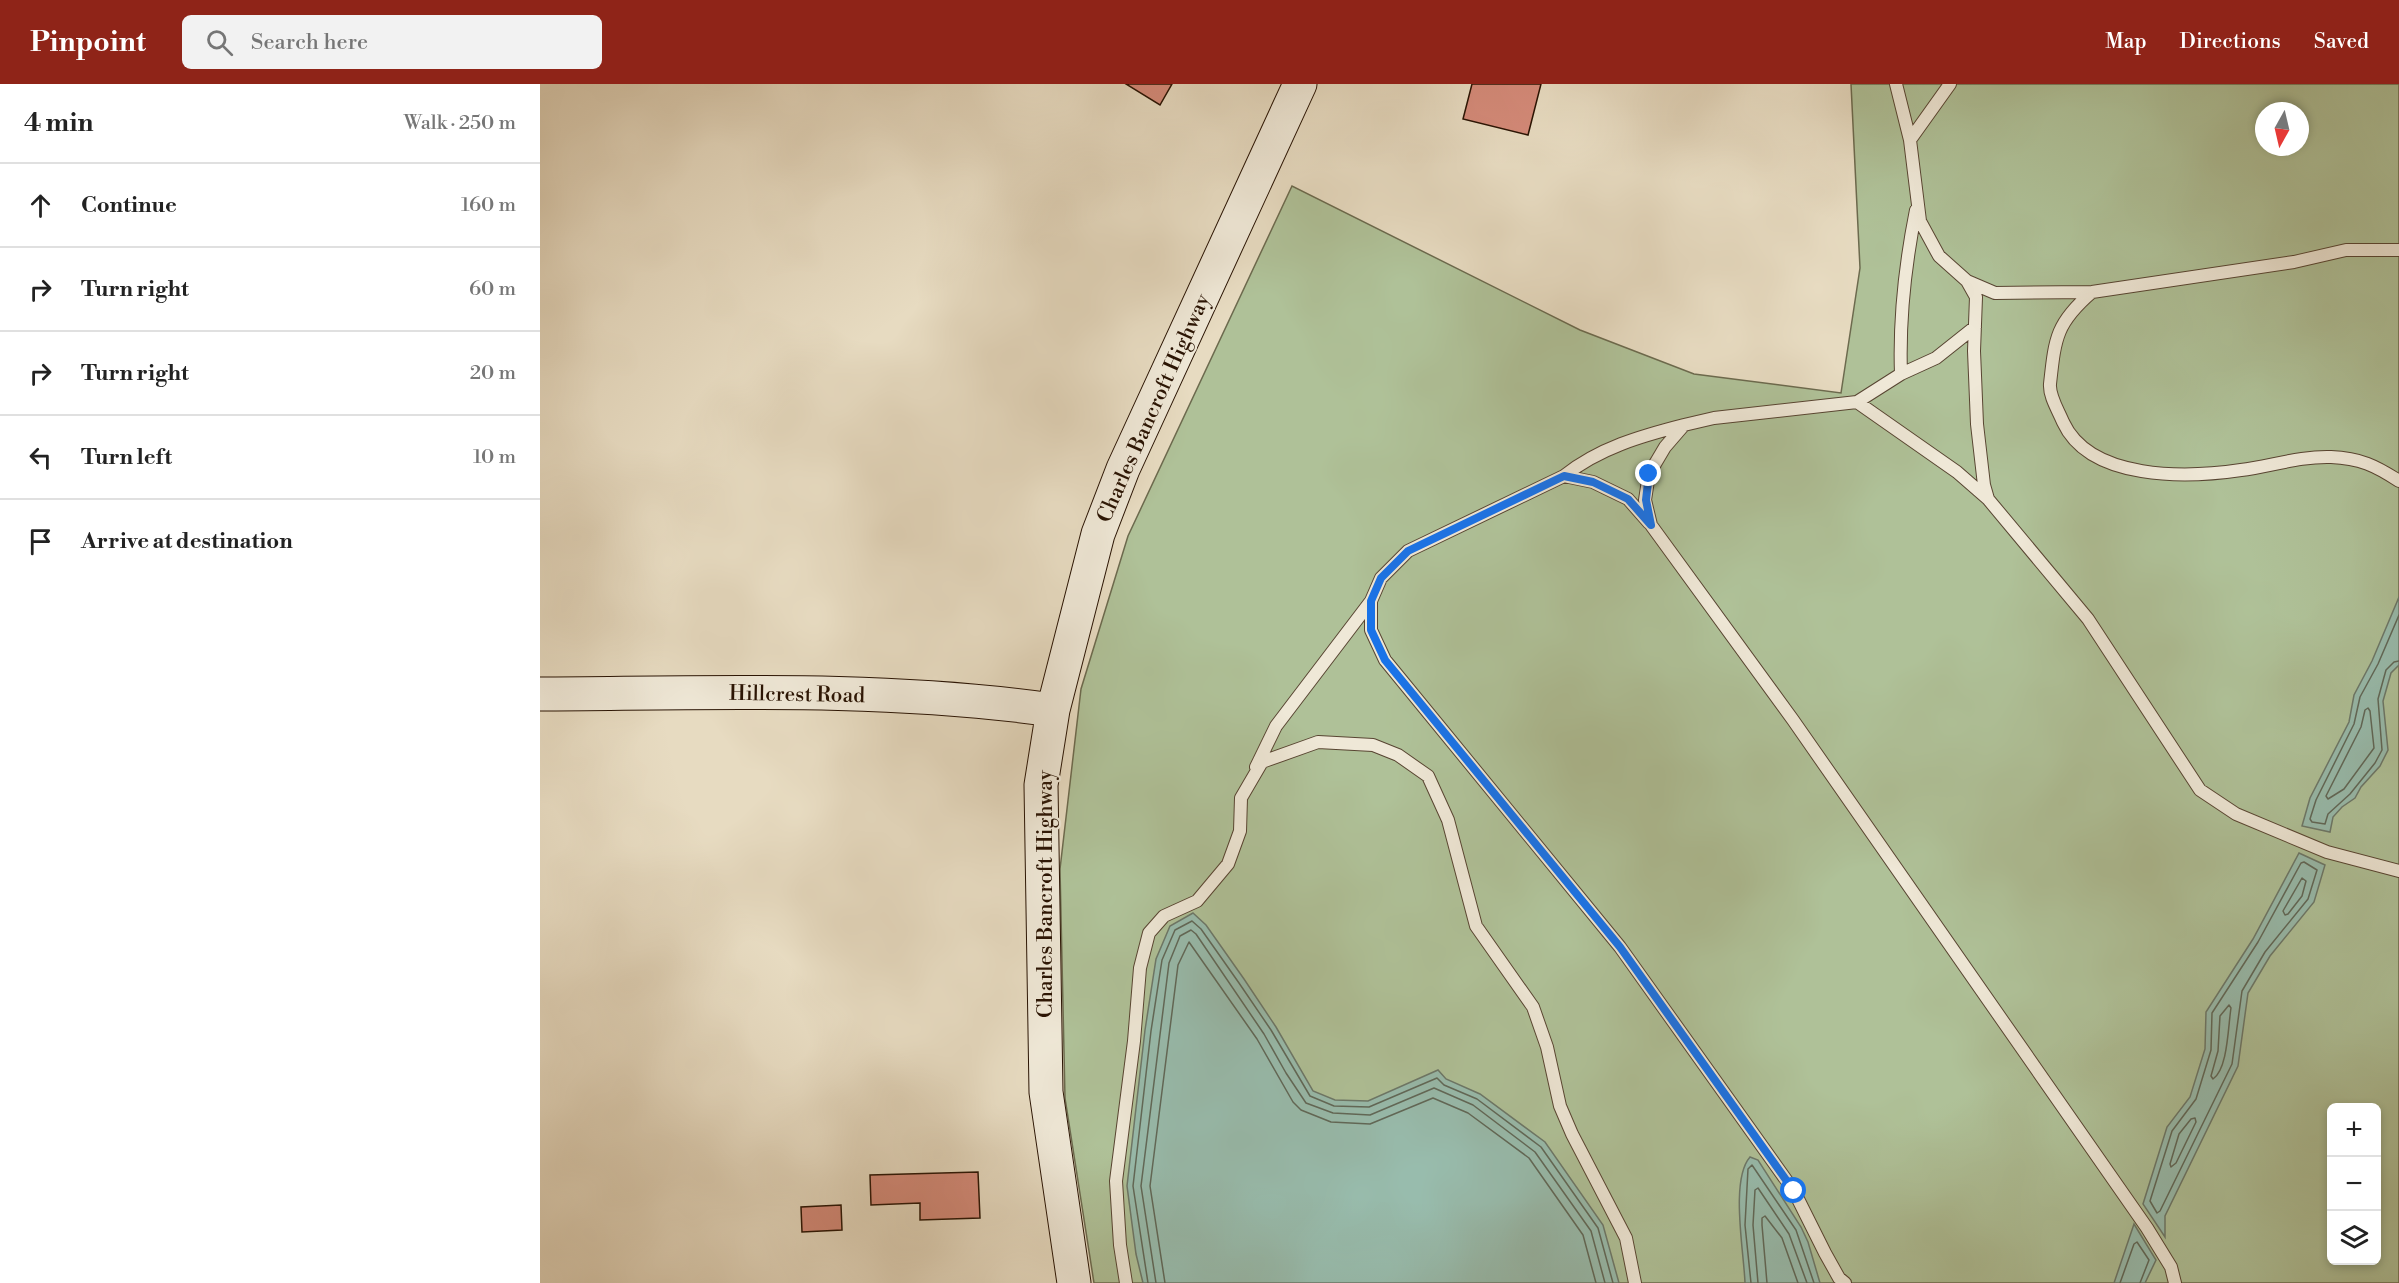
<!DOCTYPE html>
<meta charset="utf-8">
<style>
body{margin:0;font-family:"Libre Bodoni",serif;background:#f2f2f2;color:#222}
.controls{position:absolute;right:18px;bottom:18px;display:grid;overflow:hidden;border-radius:9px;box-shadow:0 3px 9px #0003}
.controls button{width:54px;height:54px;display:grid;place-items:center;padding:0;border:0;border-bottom:2px solid #e0e0e0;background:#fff;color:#222;font:30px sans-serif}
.compass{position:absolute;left:1715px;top:18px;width:54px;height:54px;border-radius:50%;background:#fff;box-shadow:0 3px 9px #0003;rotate:188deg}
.stop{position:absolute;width:18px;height:18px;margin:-14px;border:4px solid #1a73e8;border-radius:50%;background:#fff}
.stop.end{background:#1a73e8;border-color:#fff;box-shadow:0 2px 6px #0008}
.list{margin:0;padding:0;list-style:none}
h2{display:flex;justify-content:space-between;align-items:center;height:78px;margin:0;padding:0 24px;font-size:26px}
h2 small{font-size:20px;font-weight:400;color:#767676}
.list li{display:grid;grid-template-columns:39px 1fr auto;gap:18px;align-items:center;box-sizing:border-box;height:84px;padding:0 24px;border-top:2px solid #e0e0e0}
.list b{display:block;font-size:22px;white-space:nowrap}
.list em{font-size:20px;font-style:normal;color:#767676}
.icon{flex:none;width:33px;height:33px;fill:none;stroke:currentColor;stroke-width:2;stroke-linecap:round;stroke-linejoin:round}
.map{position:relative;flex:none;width:1859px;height:1199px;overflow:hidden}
header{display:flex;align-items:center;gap:36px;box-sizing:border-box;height:84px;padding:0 30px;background:#8f2418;color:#fff}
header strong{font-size:28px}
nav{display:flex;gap:33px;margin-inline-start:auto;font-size:21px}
.search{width:420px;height:54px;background:#f2f2f2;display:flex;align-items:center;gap:15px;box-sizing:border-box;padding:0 21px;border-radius:9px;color:#767676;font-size:22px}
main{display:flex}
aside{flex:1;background:#fff}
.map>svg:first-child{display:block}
</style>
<header>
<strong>Pinpoint</strong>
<div class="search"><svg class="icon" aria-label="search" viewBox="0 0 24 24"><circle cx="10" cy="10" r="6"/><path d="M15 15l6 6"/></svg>Search here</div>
<nav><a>Map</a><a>Directions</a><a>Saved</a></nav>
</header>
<main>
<aside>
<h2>4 min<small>Walk · 250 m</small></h2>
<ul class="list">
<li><svg class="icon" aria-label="ahead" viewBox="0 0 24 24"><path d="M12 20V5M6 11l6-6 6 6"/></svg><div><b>Continue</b></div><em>160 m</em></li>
<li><svg class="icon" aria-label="right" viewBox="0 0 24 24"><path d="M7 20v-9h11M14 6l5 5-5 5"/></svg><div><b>Turn right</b></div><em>60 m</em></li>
<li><svg class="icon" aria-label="right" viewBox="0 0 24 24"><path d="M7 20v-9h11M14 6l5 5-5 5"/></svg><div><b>Turn right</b></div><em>20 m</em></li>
<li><svg class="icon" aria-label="left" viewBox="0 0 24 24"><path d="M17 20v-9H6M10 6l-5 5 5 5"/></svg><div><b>Turn left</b></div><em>10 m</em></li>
<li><svg class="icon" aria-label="arrive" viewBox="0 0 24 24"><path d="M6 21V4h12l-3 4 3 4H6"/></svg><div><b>Arrive at destination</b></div></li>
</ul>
</aside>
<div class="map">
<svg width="1859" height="1199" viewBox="0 0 1859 1199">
<rect width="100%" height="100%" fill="#e7dbc1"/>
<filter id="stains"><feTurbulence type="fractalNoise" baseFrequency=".00333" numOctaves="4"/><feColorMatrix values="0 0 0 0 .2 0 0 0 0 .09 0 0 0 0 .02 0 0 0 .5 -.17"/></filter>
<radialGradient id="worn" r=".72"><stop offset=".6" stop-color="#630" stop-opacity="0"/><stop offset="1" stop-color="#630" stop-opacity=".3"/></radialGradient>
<!-- green -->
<path fill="#afc198" stroke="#6c6a4e" stroke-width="1.5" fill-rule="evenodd" d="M1311 0H1859V1199H554L525 1014 520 785 541 605 588 452 752 102 1040 246 1154 290 1301 309 1320 184ZM1724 27H1760V63H1724ZM1792 1024H1836V1176H1792Z"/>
<!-- water -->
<path fill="#98bcad" stroke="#6c7869" stroke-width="1.5" d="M1859 513V581L1851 589 1843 617 1848 666 1840 682 1821 703 1815 714 1802 723 1793 733 1790 748 1762 742 1770 714 1809 638 1814 611 1832 577Z
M1759 769 1785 781 1774 818 1730 872 1708 909 1698 982 1625 1132V1153L1603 1120 1627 1043 1650 1013 1665 965 1666 928 1713 855Z
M653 829 666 841 704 895 736 943 773 1007 795 1016 828 1017 898 986 906 995 940 1010 1005 1058 1063 1141 1079 1199H603L596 1170 587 1102 605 946 616 875 630 842Z
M1210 1073 1218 1076 1261 1143 1268 1158 1280 1199H1205C1204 1168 1190 1096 1210 1073Z
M1594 1140 1616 1176 1605 1199H1574Z"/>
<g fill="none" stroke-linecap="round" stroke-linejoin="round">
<!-- shore -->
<path stroke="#606858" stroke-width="1.5" d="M1859 531 1838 580 1820 613 1814 640 1776 716 1770 735 1772 738 1785 740 1788 730 1810 710 1835 679 1842 666 1838 615 1846 586 1854 578 1859 577
M1828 624 1830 627 1834 664 1804 705 1788 715 1786 712 1821 643 1825 626Z
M1764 778 1777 786 1768 815 1725 868 1702 907 1692 980 1620 1127 1617 1129 1610 1117 1632 1047 1656 1015 1671 966 1672 929 1718 858 1761 779Z
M1762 794 1766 797 1762 812 1748 830 1745 831 1743 827Z
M1689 921 1691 924C1688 942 1688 985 1673 995L1671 992 1678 967 1680 932Z
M1655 1034 1656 1038 1636 1079 1631 1083 1630 1080 1639 1050 1651 1035Z
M608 1199 593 1102 611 947 622 876 635 846 652 837 661 845 699 899 731 946 770 1012 794 1022 829 1023 897 994 904 1001 937 1015 1001 1063 1058 1144 1073 1199
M616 1199 601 1102 629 879 640 852 651 846 656 850 724 950 746 989 766 1019 793 1029 830 1031 894 1004 933 1021 995 1068 1051 1147 1065 1199
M625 1199 610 1102 638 881 649 858 717 955 753 1018 761 1026 791 1038 830 1040 893 1014 928 1029 989 1074 1043 1151 1056 1199
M1211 1199 1205 1141 1208 1085 1212 1081 1256 1146 1274 1199
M1218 1199 1213 1141 1215 1106 1218 1104 1249 1150 1267 1199
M1227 1199 1222 1141V1134L1225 1132 1242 1154 1258 1199
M1580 1199 1594 1160 1597 1158 1609 1176 1600 1199"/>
</g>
<!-- building -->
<path fill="#d48a79" stroke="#291303" stroke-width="1.5" d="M586 0H632L620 21Z
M932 0H1001L988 51 923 35Z
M438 1088 440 1134 380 1136V1119L331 1121 330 1091Z
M301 1121 302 1146 262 1148 261 1123Z"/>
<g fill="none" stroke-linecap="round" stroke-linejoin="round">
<!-- lane casing -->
<g stroke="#584532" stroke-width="14">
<path id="lane" d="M1356 0 1370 56 1380 137 1399 172 1427 197 1455 209 1552 208 1754 178 1806 166H1859
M1370 56 1410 0
M1376 126C1365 181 1359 234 1361 290L1396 274 1435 243
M1427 197 1436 213 1434 267 1437 340 1444 401 1448 415 1548 535 1660 706 1696 730 1787 768 1859 787
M1552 208C1516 239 1515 254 1510 300 1509 312 1518 326 1523 338 1550 397 1647 394 1701 386 1731 382 1761 372 1791 373 1820 374 1836 382 1859 397
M1317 318 1361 290
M1024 392 868 467 841 494 831 517V546L845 576 1080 863 1254 1107 1285 1169 1299 1194 1305 1199
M1448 415 1417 388 1317 318 1174 334 1144 341 1125 363 1109 390 1105 416 1111 441 1253 636 1607 1144 1631 1183 1635 1199
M1109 439 1088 415 1053 398 1024 392C1059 364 1101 352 1144 341
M716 683 736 642 831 517
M586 1199 580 1161 576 1097 594 957 600 884 609 849 624 832 657 817 688 780 700 747 701 714 722 678 778 658 833 661 858 671 888 692 908 736 936 842 993 923 1007 963 1020 1022 1032 1050 1086 1154 1095 1199"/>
</g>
<!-- secondary casing -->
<g stroke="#291303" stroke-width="35">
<path id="secondary" d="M0 610C171 609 343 602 513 626
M534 1199 506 1008 501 701 513 626 558 450 583 385 760 0"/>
</g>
<!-- lane -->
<use href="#lane" stroke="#efe8d7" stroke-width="12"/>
<!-- secondary -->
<use href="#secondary" stroke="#efe8d7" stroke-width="33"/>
</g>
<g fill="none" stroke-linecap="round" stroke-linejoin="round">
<!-- route -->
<path stroke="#1a73e8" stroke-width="8" d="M1109 390 1106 416 1111 441 1088 415 1053 398 1024 392 868 467 841 494 831 517V546L845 576 1080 863 1254 1107"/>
</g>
<g text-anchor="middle" stroke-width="4.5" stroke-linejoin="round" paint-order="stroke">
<!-- street labels -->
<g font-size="21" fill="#291303" stroke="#efe8d7">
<text transform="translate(613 324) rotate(-66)" y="7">Charles Bancroft Highway</text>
<text transform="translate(257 610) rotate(1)" y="7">Hillcrest Road</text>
<text transform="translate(505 810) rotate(-90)" y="7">Charles Bancroft Highway</text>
</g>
</g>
<rect width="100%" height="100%" filter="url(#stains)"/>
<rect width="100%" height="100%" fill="url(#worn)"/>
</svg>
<div class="controls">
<button>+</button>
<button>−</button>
<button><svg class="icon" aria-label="layers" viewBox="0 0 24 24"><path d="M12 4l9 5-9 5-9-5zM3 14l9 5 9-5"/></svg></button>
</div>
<svg class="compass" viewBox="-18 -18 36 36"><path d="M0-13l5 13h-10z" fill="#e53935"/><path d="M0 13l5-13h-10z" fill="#767676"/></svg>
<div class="stop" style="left:1254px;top:1107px"></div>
<div class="stop end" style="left:1109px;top:390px"></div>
</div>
</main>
